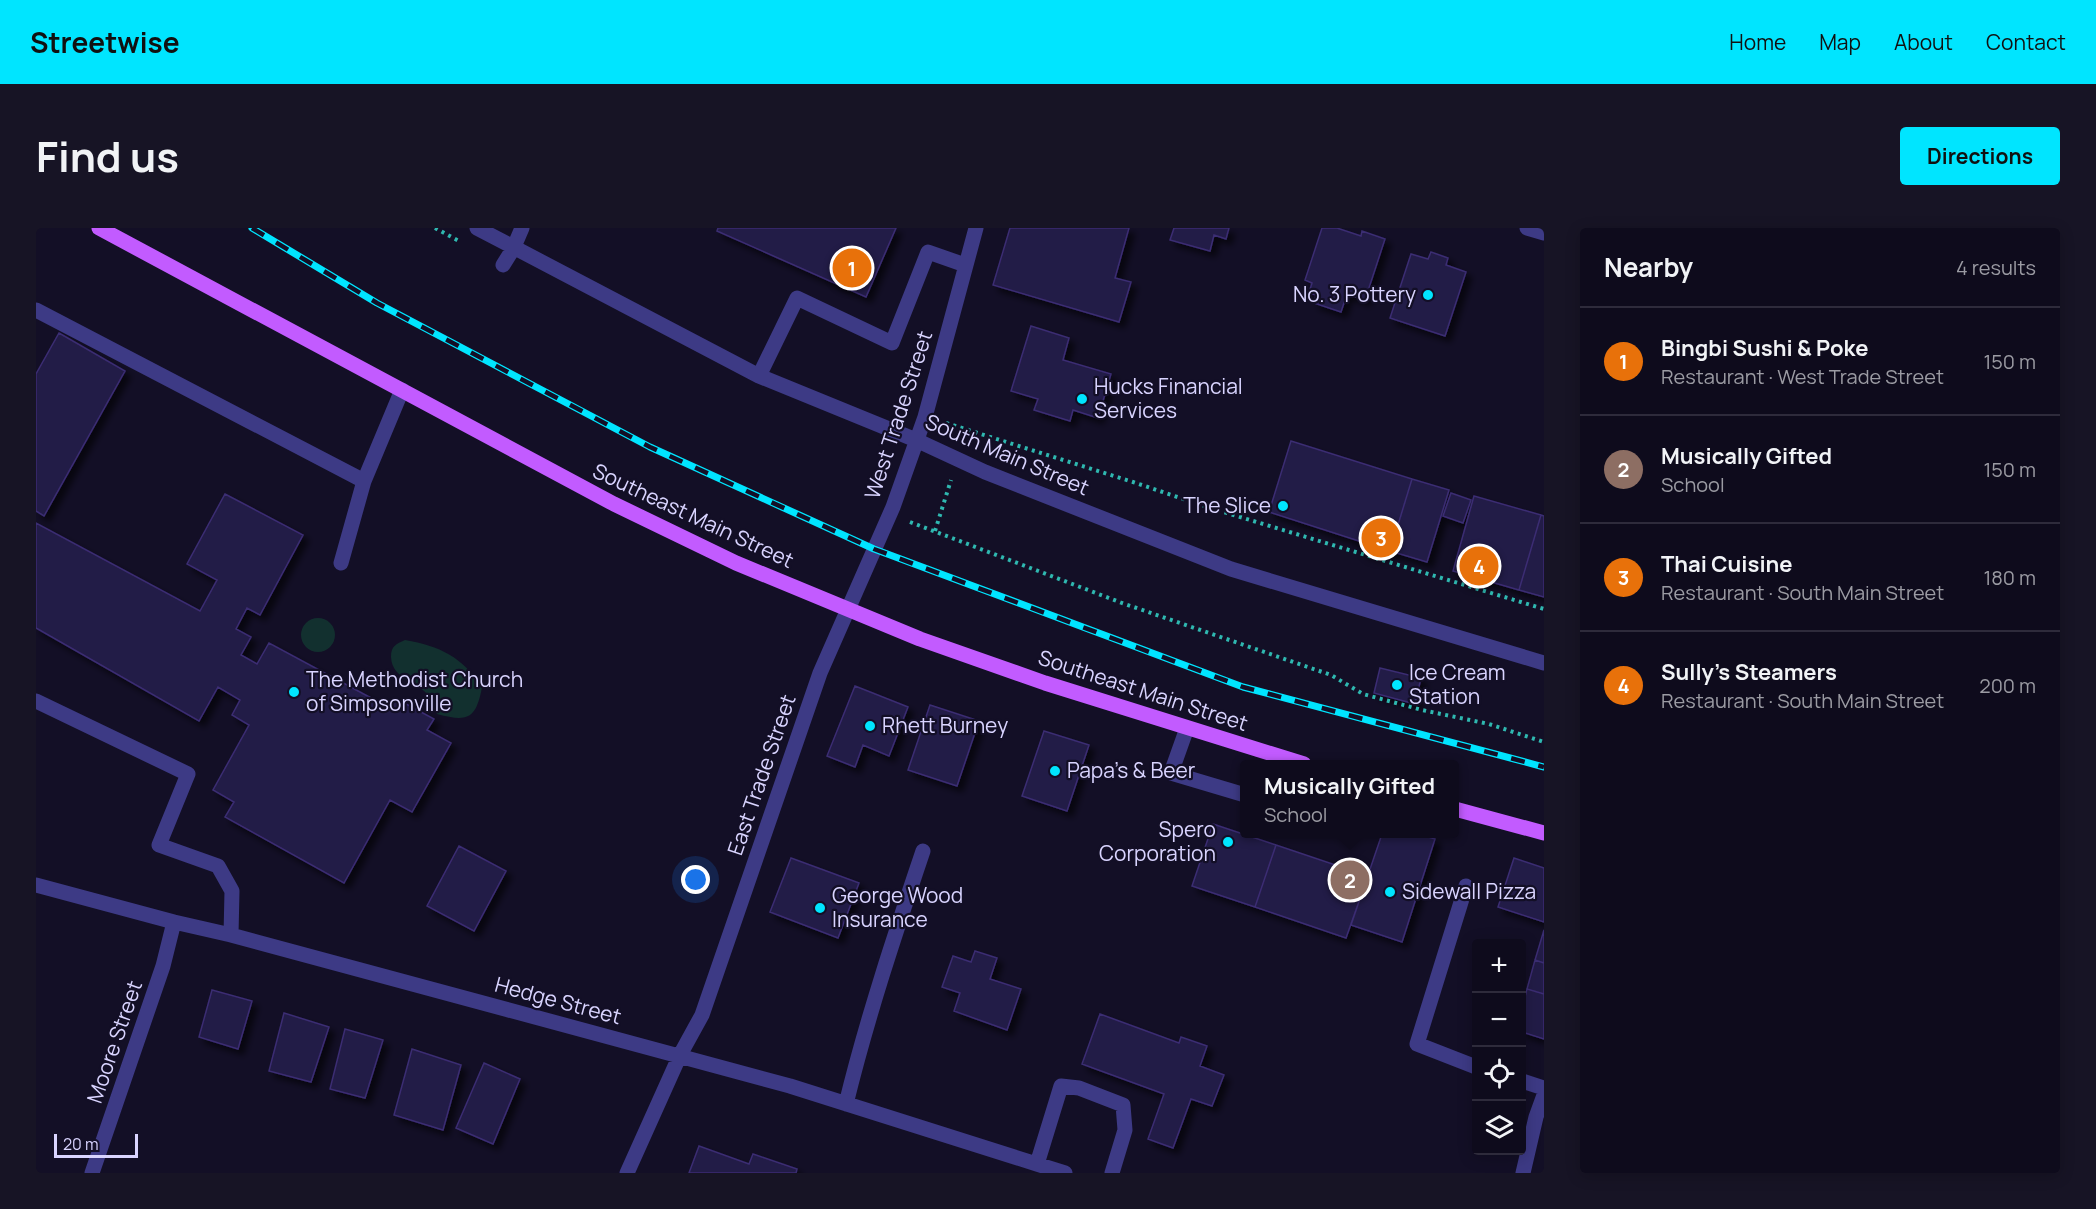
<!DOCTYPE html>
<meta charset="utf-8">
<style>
body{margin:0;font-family:Manrope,sans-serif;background:#171425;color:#f1f3f6}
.controls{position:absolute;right:18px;bottom:18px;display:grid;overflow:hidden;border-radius:6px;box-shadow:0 3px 15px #0003}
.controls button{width:54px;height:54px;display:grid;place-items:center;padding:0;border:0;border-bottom:2px solid #2e2b3b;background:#0e0b1c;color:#f1f3f6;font:30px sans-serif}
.scale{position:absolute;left:18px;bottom:15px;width:84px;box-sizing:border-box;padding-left:6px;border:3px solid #d9d4ff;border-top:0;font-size:16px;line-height:21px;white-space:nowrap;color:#d9d4ff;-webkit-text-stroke:4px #130f26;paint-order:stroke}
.you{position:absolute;left:660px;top:652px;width:21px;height:21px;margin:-15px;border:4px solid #fff;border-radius:50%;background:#1a73e8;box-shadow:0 0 0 9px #1a73e833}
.badge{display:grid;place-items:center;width:39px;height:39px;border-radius:50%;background:#00e5ff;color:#fff;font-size:20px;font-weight:700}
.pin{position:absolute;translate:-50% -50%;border:3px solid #fff;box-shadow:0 2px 6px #0006}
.popup{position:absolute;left:1204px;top:532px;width:219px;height:78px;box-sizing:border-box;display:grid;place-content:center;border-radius:6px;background:#0e0b1c;filter:drop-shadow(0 2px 4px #0005);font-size:20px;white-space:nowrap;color:#9b9ba3}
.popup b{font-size:22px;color:#f1f3f6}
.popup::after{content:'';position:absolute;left:50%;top:100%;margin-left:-12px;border:12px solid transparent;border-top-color:#0e0b1c}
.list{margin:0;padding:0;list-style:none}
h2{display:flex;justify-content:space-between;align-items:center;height:78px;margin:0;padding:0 24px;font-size:26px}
h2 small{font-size:20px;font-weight:400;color:#9b9ba3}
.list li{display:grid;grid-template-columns:39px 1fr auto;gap:18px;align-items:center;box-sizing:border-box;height:108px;padding:0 24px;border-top:2px solid #2e2b3b}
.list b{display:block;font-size:22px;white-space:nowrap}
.list p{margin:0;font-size:20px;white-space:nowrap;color:#9b9ba3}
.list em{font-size:20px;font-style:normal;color:#9b9ba3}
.icon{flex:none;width:33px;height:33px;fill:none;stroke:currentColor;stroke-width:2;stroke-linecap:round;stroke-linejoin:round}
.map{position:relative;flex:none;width:1508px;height:945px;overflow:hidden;border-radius:6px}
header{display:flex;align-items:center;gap:36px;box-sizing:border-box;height:84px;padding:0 30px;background:#00e5ff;color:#111}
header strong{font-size:28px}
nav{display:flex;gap:33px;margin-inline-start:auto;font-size:21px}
.intro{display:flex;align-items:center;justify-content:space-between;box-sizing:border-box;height:144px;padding:0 36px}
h1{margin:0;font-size:42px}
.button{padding:15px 27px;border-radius:6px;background:#00e5ff;color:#111;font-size:21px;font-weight:700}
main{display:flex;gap:36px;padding:0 36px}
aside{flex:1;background:#0e0b1c;border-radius:6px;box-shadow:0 3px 15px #0003}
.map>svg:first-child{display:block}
</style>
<header>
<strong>Streetwise</strong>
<nav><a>Home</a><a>Map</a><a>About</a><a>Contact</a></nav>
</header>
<div class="intro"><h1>Find us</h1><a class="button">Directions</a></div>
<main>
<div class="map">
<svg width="1508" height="945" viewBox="0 0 1508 945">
<defs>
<filter id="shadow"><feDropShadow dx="5.5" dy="5.5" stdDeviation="3" flood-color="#0009"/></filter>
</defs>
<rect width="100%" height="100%" fill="#130f26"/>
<!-- green -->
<path fill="#12302f" d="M265 407a17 17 0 1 1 34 0a17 17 0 1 1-34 0Z
M369 412C404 418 426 429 446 459 440 492 431 494 401 486 398 481 398 476 396 472 385 453 356 453 355 429 355 418 360 416 369 412Z"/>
<!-- building -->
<path fill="#241b47" stroke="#3b2d73" stroke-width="1.5" filter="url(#shadow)" d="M682 0H860L830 69 681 3Z
M974 0H1093L1079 50 1095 54 1083 94 957 57Z
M1138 0H1193L1190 11 1178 7 1174 23 1134 12Z
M1286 0H1301L1325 8 1326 3 1349 11 1329 72 1311 66 1305 84 1278 75 1280 67 1273 65 1276 55 1269 52Z
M1395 24 1412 30 1410 37 1430 44 1409 108 1354 90 1375 26 1392 31Z
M995 98 1033 110 1027 132 1075 146 1062 190 1037 182 1034 193 998 182 1002 171 975 163Z
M23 105 89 143 8 288 0 283V146Z
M1255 213 1376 251 1354 323 1233 284Z
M1376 251 1413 262 1391 334 1354 323Z
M1415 265 1435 272 1427 295 1407 288Z
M189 266 267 307 224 387 211 380 200 401 215 409 205 427 221 436 233 415 350 478 359 470 398 491 391 502 415 515 376 584 354 572 308 655 189 589 198 574 177 562 213 497 196 487 204 472 182 459 163 493 0 400V295L164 383 181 352 151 336Z
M1438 268 1505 287 1483 362 1417 343Z
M1505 287 1508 288V369L1483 362Z
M1344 440 1385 450 1379 476 1338 465Z
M819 458 872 479 853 528 827 517 819 539 791 528Z
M894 477 943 493 921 558 872 542Z
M1008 503 1053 517 1031 583 986 568Z
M1177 596 1240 617 1219 679 1156 658Z
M1346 606H1382L1399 611 1366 714 1315 697Z
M1240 617 1332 648 1310 710 1219 679Z
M423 618 470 643 438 703 391 678Z
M755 630 823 655 802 710 734 684Z
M1478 630 1508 640V694L1462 679Z
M1508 702V735L1499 732Z
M939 723 961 730 954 751 985 761 971 802 918 783 924 765 906 759 917 728 935 734Z
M1499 732 1508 735V766L1491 761Z
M1491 761 1508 766V811L1486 804V780Z
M176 762 216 773 202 821 163 809Z
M248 785 293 799 275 854 233 843Z
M1064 786 1143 815 1145 809 1171 818 1164 838 1188 847 1176 878 1155 871 1137 920 1112 911 1128 866 1046 836Z
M309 801 347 812 329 870 294 861Z
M376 821 425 837 407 902 358 887Z
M448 835 484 851 457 916 420 900Z
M663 918 713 936 717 926 761 941 760 945H653Z"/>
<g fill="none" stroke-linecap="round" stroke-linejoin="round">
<!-- path -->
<path stroke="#2fb8b0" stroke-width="4" stroke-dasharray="3 4.5" stroke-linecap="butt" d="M399 0 423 13
M910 195 1097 254 1171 279 1508 381
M874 294 1086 375 1295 447 1327 466 1386 482 1453 496 1508 514
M899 303 915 252"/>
<!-- minor -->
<path stroke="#3d3a85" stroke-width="15" d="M441 0 723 148 880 212 949 244 1195 341 1508 435
M1491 0 1508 5
M467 37 477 21 486 0
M0 82 328 253
M723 148 761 70 856 115 892 24 929 37
M305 335 328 253 366 162
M0 473 152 546 123 617 182 638 196 663 195 707
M1151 500 1135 545 1209 567
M0 657 138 694 195 707 754 858 1029 945
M1430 658 1381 816 1440 839
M1486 853 1508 860
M810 876C831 790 859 706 887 623
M1001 936 1025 858 1043 860 1087 877 1089 902 1076 945
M56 945 127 738 138 694
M591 945 644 827 666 787 784 445 857 279 889 189 940 0
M1487 945 1500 889 1508 867"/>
<!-- major -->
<path stroke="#c25bff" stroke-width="15" d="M63 0 578 276 700 335 884 411 1009 455 1268 536
M1419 581 1508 605"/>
<!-- rail casing -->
<g stroke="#00e5ff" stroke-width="7">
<path id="rail" d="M216 0 341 75 614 219 838 321 1207 459 1508 539"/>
</g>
<!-- rail -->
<use href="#rail" stroke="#130f26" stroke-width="4.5" stroke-dasharray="14" stroke-linecap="butt"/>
</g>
<!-- markers -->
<g fill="#00e5ff" stroke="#130f26" stroke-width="2">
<circle cx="1392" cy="67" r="6"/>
<circle cx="1046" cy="171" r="6"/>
<circle cx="1247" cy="278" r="6"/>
<circle cx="1361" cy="457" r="6"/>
<circle cx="258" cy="464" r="6"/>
<circle cx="834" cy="498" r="6"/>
<circle cx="1019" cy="543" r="6"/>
<circle cx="1192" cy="614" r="6"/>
<circle cx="1354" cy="664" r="6"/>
<circle cx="784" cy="680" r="6"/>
</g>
<g text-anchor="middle" stroke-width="4.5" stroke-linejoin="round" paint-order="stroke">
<!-- poi labels -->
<g font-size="21" fill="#d9d4ff" stroke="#130f26" text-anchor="start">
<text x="1380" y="74" text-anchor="end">No. 3 Pottery</text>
<text x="1058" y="166">Hucks Financial<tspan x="1058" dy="24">Services</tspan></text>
<text x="1235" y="285" text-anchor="end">The Slice</text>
<text x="1373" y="452">Ice Cream<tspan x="1373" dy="24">Station</tspan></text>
<text x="270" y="459">The Methodist Church<tspan x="270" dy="24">of Simpsonville</tspan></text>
<text x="846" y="505">Rhett Burney</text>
<text x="1031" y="550">Papa's &amp; Beer</text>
<text x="1180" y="609" text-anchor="end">Spero<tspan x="1180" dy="24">Corporation</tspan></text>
<text x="1366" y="671">Sidewall Pizza</text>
<text x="796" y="675">George Wood<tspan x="796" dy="24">Insurance</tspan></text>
</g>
<!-- street labels -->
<g font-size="21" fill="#d9d4ff" stroke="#130f26">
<text transform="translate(863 187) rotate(-72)" y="7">West Trade Street</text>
<text transform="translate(971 227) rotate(23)" y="7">South Main Street</text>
<text transform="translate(657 288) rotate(25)" y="7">Southeast Main Street</text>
<text transform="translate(1107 463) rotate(18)" y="7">Southeast Main Street</text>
<text transform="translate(726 547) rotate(-71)" y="7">East Trade Street</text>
<text transform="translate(522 773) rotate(15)" y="7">Hedge Street</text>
<text transform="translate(79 814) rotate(-71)" y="7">Moore Street</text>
</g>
</g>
</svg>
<div class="controls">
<button>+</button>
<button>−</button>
<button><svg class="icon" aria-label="locate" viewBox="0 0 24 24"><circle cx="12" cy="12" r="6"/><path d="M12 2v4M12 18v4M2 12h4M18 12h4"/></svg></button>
<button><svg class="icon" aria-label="layers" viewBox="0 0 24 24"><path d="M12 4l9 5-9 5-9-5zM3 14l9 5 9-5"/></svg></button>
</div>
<div class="scale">20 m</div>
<div class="you"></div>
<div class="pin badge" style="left:816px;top:40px;background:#e8710a">1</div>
<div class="pin badge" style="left:1314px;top:652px;background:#8d6e63">2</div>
<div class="popup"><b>Musically Gifted</b>School</div>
<div class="pin badge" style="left:1345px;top:310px;background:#e8710a">3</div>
<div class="pin badge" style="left:1443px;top:338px;background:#e8710a">4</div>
</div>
<aside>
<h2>Nearby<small>4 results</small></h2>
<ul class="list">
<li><span class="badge" style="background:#e8710a">1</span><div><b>Bingbi Sushi &amp; Poke</b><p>Restaurant · West Trade Street</p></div><em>150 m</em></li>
<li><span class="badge" style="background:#8d6e63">2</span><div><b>Musically Gifted</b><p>School</p></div><em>150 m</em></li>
<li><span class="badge" style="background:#e8710a">3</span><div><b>Thai Cuisine</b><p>Restaurant · South Main Street</p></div><em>180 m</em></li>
<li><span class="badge" style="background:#e8710a">4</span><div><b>Sully's Steamers</b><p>Restaurant · South Main Street</p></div><em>200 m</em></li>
</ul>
</aside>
</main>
